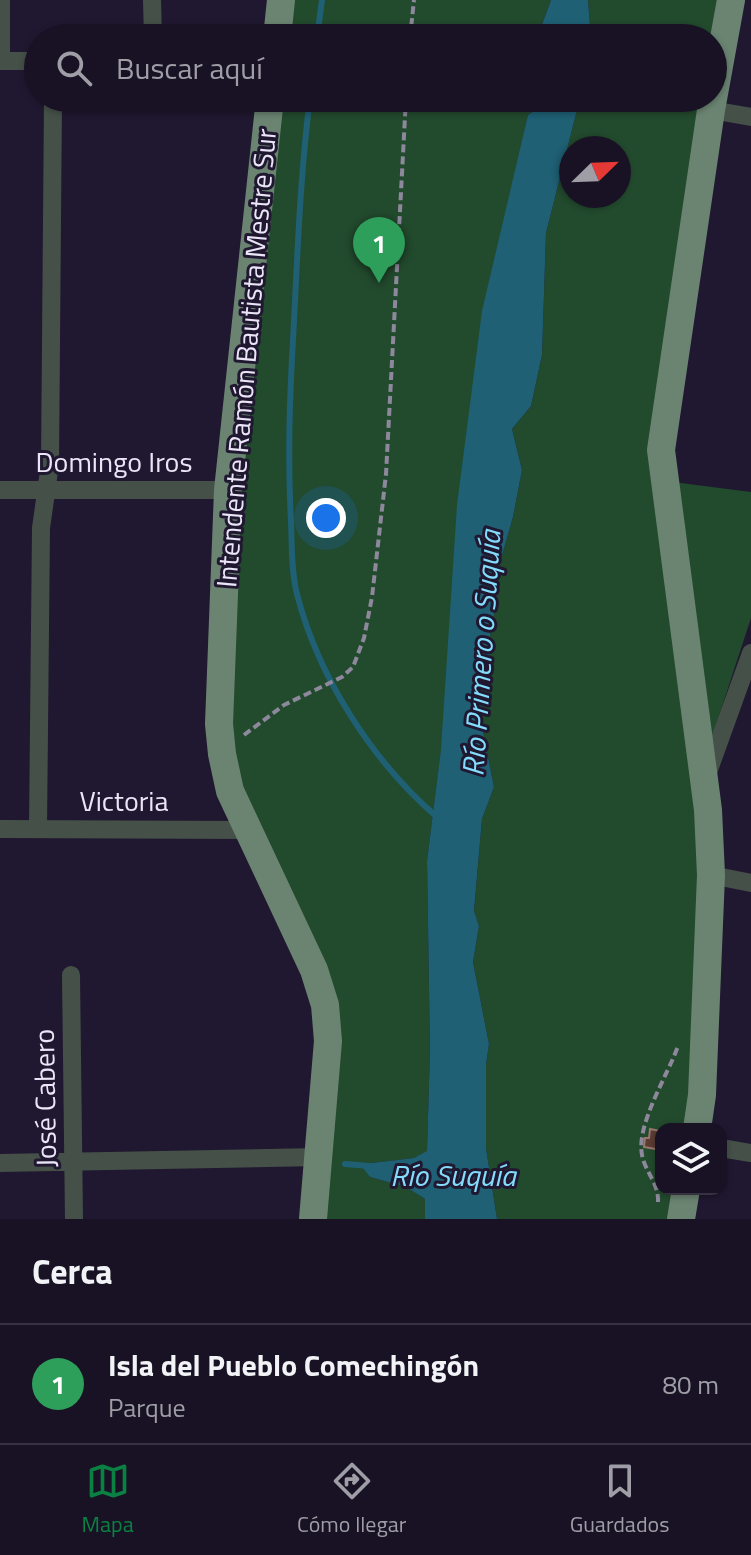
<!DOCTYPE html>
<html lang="es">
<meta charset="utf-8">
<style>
body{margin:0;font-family:"Titillium Web",sans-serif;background:#211b2c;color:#f1f3f6}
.controls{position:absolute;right:24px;bottom:24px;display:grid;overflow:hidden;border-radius:16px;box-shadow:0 2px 6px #0004}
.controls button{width:72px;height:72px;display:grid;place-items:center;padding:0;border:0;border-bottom:2px solid #363241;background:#181224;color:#f1f3f6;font:40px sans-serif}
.compass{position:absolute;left:559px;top:136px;width:72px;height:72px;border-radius:50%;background:#181224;box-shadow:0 2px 6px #0004;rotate:67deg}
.you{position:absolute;left:326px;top:518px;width:28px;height:28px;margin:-20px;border:6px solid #fff;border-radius:50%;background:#1a73e8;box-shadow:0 0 0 12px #1a73e833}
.badge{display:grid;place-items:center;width:52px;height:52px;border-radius:50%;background:#0b8043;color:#fff;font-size:26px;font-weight:700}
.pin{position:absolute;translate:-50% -66px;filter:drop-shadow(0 2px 4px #0008)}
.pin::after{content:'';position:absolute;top:42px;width:28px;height:24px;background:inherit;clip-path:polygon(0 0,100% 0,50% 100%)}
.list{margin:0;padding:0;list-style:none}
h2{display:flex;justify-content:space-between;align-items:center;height:104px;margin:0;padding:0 32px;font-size:34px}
h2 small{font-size:26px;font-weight:400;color:#9f9ea6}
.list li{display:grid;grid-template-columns:52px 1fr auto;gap:24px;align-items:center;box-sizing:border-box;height:120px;padding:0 32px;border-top:2px solid #363241}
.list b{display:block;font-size:30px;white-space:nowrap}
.list p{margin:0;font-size:26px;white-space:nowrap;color:#9f9ea6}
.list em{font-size:26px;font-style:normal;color:#9f9ea6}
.icon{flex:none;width:44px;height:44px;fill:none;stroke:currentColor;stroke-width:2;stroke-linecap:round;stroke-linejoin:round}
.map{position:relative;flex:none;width:751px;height:1219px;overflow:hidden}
.search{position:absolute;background:#181224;box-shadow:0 2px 6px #0004;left:24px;right:24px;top:24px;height:88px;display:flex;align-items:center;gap:20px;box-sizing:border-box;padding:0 28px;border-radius:44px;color:#9f9ea6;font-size:30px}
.sheet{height:224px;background:#181224}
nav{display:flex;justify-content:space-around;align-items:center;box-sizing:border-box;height:112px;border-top:2px solid #363241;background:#181224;font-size:22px;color:#9f9ea6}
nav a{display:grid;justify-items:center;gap:4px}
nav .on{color:#0b8043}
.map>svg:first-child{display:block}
</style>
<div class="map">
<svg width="751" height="1219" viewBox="0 0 751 1219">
<rect width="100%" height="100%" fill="#201830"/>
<!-- green -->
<path fill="#224a2d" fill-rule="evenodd" d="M281 0H551L537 38H277Z
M588 0H731L664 425 705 780 697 1129H661V1189H686L681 1219H497L486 1148V1065L489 1044 473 962 479 926 474 912 482 819 494 787 481 721 479 682 490 664 489 641 497 599 496 577 513 517 522 470 512 429 531 406 542 355 546 233 580 98H713V38H591ZM571 148H619V196H571Z
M270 98H553L528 115 514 181 427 861 430 1050 427 1152 414 1158 364 1164 370 1177 406 1187 425 1199V1219H313L328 1041 222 754Z
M673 482 751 492V618L712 737Z"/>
<!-- water -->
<path fill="#1f6074" d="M551 0H588L591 38H537Z
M553 98H580L546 233 542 355 531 406 512 429 522 470 513 517 496 577 497 599 489 641 490 665 480 682 481 721 494 787 482 819 474 911 479 926 473 962 489 1044 486 1065V1148L497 1219H425V1199L406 1187 370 1177 363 1168V1164L414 1158 427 1151 430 1050 427 861 441 749 457 505 482 311 528 115Z"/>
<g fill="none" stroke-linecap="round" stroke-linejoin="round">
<!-- stream -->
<path stroke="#1f6074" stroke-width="6" d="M317 38 322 0
M310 98C299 184 297 272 292 358 289 413 288 467 291 522 292 545 291 571 297 594 318 677 373 762 437 817
M345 1164 369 1166"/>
</g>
<!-- building -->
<path fill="#5a3c33" stroke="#99776d" stroke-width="2" d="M650 1129 661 1131V1150L644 1147 645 1138H649Z"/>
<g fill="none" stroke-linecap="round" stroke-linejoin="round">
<!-- path -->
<path stroke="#8e889c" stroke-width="4" stroke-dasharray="8 4" stroke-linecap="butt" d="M410 38 414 0
M244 735 284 705 342 677 353 667 364 638 372 597 386 474 406 98
M658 1202C659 1183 645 1172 642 1155 636 1124 668 1075 678 1046"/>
<!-- minor -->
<path stroke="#455148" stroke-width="18" d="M152 0 153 38
M0 61H38
M1 61V0
M711 110 751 117
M0 490H228
M707 775 751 653
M38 828 41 528 50 464 53 98
M0 829 248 830
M711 875 751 883
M71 975 74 1219
M721 1148 751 1153
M0 1163 319 1157"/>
<!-- primary -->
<path stroke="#6b8472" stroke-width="28" d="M277 38 281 0
M270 98 228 490 219 724 222 754 230 791 314 970 325 1005 328 1041 313 1219
M697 1129 702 1095 711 875 708 810 661 450 711 110 731 0
M681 1219 686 1189"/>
</g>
<g text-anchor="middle" stroke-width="6" stroke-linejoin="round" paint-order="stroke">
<!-- street labels -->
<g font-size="28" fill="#ebe6f7" stroke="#201830">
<text transform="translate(246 358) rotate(-85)" y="10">Intendente Ramón Bautista Mestre Sur</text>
<text x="114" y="472">Domingo Iros</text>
<text x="124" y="811">Victoria</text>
<text transform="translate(45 1098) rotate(-91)" y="10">José Cabero</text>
</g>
<!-- water labels -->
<g font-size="30" font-style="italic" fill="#83dcfb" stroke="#201830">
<text transform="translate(482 653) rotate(-86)" y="10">Río Primero o Suquía</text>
<text x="453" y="1186">Río Suquía</text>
</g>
</g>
</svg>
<div class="controls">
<button><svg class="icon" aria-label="layers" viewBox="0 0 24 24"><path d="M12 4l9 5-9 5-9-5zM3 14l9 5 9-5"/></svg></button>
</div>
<svg class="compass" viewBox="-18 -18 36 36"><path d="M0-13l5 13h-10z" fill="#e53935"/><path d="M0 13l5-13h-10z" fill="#9f9ea6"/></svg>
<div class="you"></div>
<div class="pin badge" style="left:379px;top:283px;background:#2e9e5b">1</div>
<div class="search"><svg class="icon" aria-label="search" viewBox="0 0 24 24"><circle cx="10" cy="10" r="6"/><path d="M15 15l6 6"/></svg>Buscar aquí</div>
</div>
<section class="sheet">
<h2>Cerca<small></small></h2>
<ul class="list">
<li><span class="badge" style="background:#2e9e5b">1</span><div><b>Isla del Pueblo Comechingón</b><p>Parque</p></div><em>80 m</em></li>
</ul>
</section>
<nav>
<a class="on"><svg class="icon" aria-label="map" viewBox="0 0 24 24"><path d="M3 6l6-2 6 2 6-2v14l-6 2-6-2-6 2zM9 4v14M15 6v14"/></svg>Mapa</a>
<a><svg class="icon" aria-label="directions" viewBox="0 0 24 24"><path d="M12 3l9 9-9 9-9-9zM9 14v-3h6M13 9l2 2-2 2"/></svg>Cómo llegar</a>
<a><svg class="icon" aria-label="saved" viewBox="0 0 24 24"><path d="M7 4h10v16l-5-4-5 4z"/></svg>Guardados</a>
</nav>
